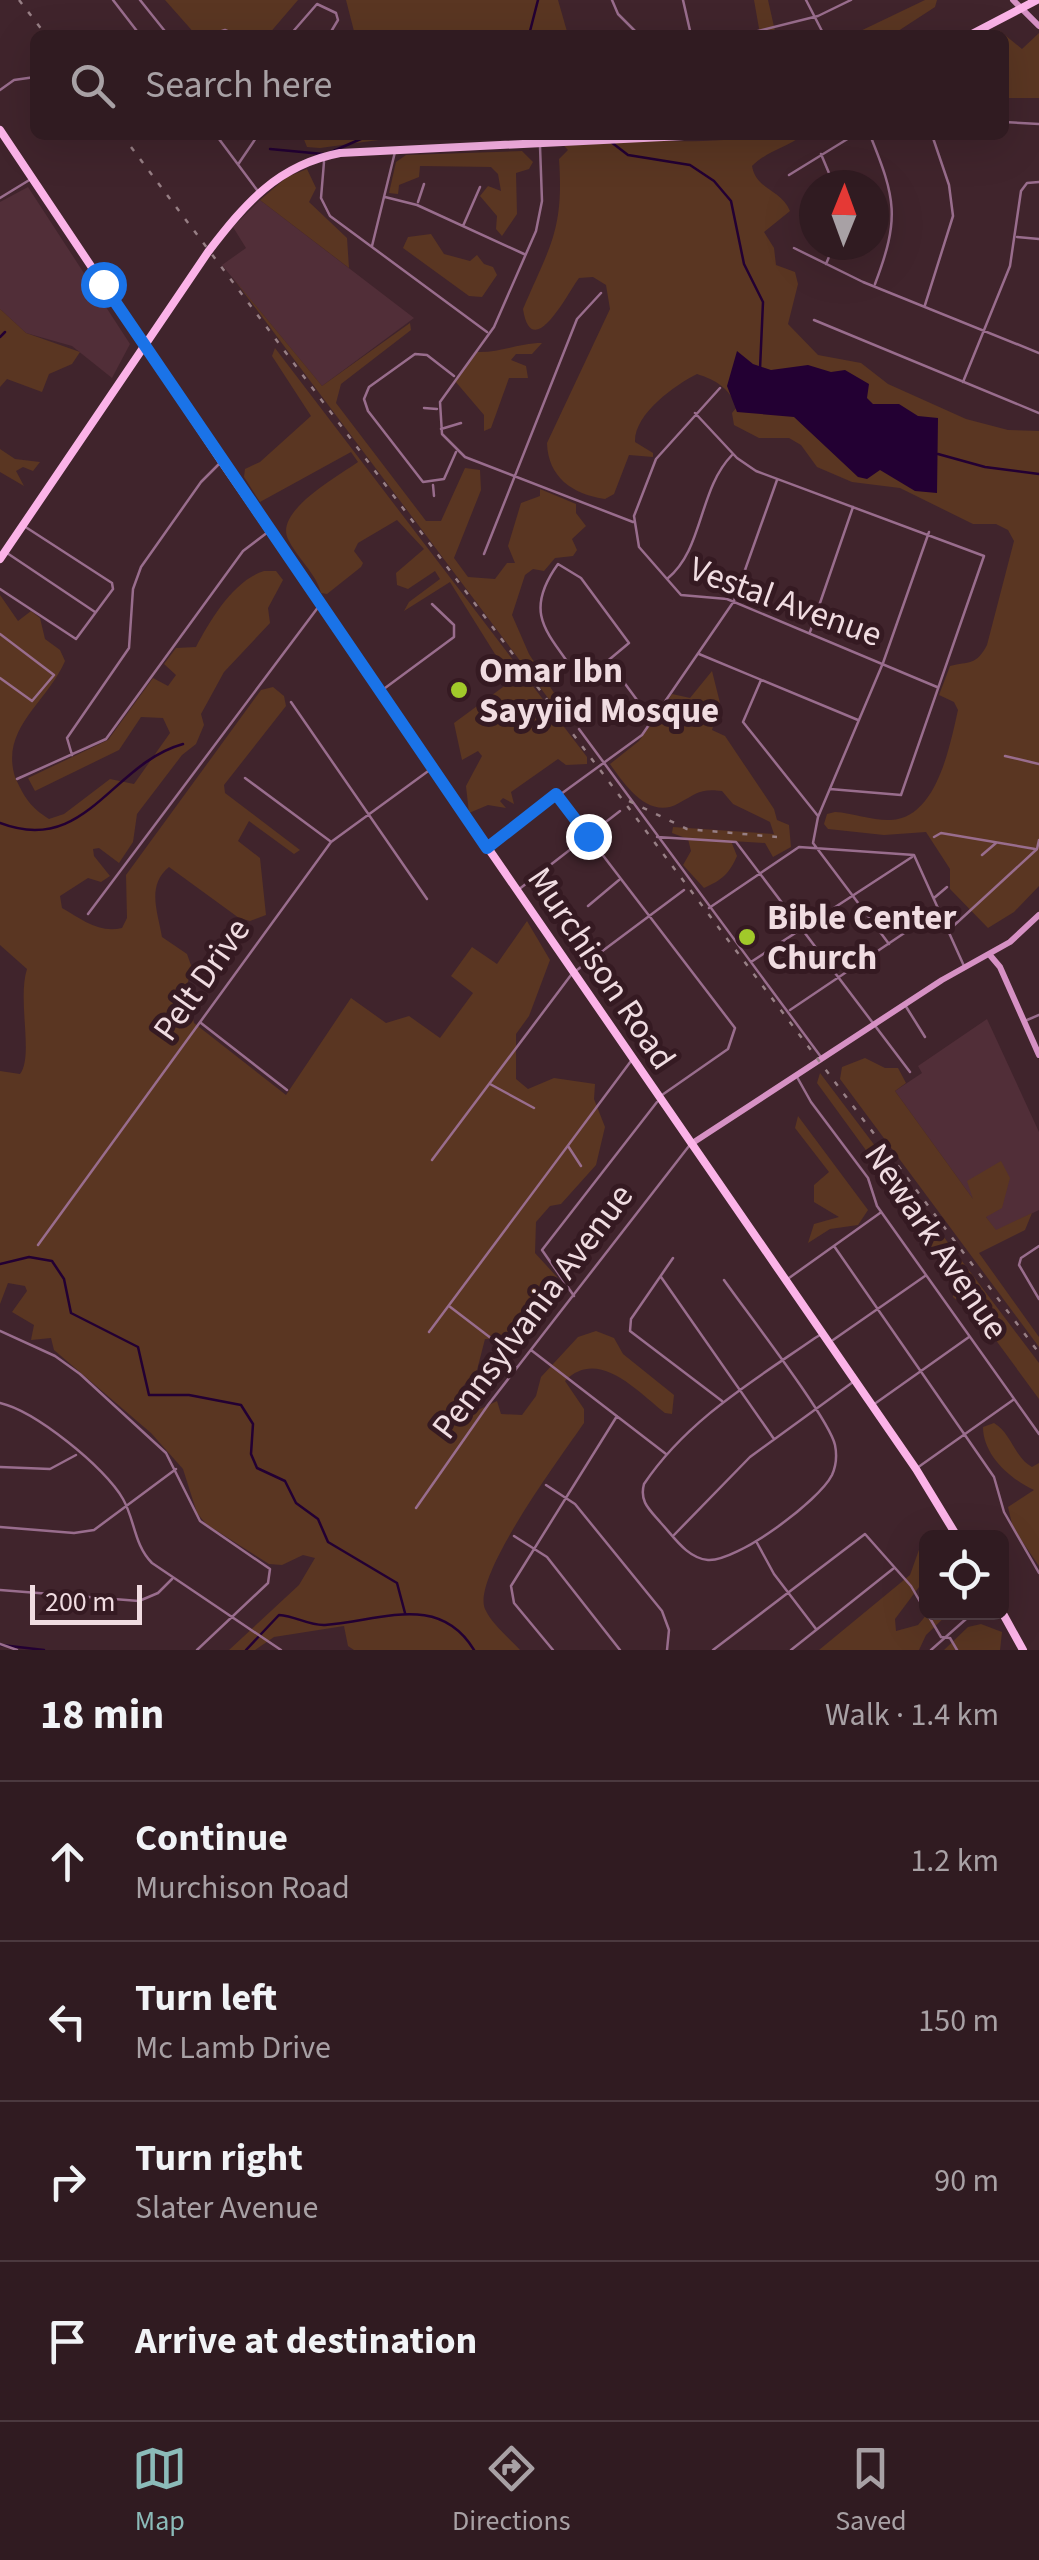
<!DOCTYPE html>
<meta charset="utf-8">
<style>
body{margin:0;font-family:"Source Sans 3",sans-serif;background:#3c282e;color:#f1f3f6}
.controls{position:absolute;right:30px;bottom:30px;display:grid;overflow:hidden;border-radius:15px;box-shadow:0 10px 40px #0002}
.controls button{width:90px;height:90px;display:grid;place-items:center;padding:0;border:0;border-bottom:2px solid #4b393f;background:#301b21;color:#f1f3f6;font:50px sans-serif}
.compass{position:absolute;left:799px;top:170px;width:90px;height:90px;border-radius:50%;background:#301b21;box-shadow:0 10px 40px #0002;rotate:1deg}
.scale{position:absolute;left:30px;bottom:25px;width:112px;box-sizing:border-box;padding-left:10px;border:5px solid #f0dce1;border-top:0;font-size:28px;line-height:35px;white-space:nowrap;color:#f0dce1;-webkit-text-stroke:8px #351a22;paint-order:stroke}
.stop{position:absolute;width:30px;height:30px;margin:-22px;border:8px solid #1a73e8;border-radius:50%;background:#fff}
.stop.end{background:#1a73e8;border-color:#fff;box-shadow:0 2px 10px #0008}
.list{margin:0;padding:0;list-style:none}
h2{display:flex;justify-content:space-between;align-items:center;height:130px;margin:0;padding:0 40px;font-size:42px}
h2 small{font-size:32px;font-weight:400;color:#a8a1a5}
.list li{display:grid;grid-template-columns:65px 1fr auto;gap:30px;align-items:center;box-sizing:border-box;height:160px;padding:0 40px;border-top:2px solid #4b393f}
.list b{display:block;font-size:38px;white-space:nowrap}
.list p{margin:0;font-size:32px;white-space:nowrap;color:#a8a1a5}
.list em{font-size:32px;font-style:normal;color:#a8a1a5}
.icon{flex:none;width:55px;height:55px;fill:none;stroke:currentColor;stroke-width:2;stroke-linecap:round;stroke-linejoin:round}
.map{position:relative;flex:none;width:1039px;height:1650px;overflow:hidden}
.search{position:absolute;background:#301b21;box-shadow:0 10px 40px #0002;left:30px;right:30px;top:30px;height:110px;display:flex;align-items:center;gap:25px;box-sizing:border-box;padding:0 35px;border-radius:15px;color:#a8a1a5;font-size:38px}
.sheet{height:770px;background:#301b21}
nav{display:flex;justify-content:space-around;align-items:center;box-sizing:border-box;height:140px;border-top:2px solid #4b393f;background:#301b21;font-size:28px;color:#a8a1a5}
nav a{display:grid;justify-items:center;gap:5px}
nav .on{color:#8bbbb9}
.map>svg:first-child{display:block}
</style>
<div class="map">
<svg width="1039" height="1650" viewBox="0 0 1039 1650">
<rect width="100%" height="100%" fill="#40242c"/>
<!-- built -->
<path fill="#512e38" d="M28 187 130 344 112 378 72 346 26 333 0 309V202Z
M260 200 414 318 322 386 222 265 246 248 233 227Z
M987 1019 1039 1132V1210L996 1231 895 1091 922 1073 918 1066Z"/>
<!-- green -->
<path fill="#5a3622" d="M165 0H298L268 35H196Z
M346 0H558L568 35H355Z
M754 0H768L775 31 760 34Z
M925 0H937L935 7 892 35H852Z
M1000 31 1022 49 1039 33V98H1004V35H985Z
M308 135 315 136 472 135 408 136 320 148 307 147 303 137Z
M554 135H640C658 149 772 135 803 135 786 148 767 151 752 166 756 190 781 189 790 211L764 232 774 248 776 265 795 272 798 284 788 324 818 355 861 363 888 384 966 419 1008 430 1039 431V886L1014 912 988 928 950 889V869L926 832 884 835 828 829 824 824 827 814 835 812C853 813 874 821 891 820 937 818 950 745 958 710L954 702 939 695 950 666C969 661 976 666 987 645L1014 541 1008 530 996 524H973L900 488 852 482 817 467 801 445 789 438H759L734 425 732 413 737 407C729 388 716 380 697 374 675 385 634 414 635 442L653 453V457L629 455 614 494 605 499C572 494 548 477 547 443L610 309 606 285 593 277 579 278C570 289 532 366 523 309 550 246 564 230 559 159L568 150Z
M522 151 533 162 529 169 516 173 517 214 502 236 496 229 497 216 480 196 488 186 501 191 498 174 491 167 420 166 419 177 399 185 398 194 389 193 396 162 406 155Z
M307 169 316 188 309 202 347 238 349 268 260 200 287 177Z
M431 234 444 254 470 261 477 255 484 264 493 267 497 275 482 297 469 296 403 248 408 237Z
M233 278 322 386 410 323 411 330 341 384 336 403 426 521H441L465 468 480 470 481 490 454 558 468 577 495 579 507 563H515L508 546 521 503 540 496V489L576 504V513L586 526 572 539 577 550 573 556 555 558 544 571 533 569 525 575 512 615 529 654 556 696 570 704 575 725 569 726Z
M0 309 26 333 80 352 72 364 49 374 42 392 7 379 0 387Z
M542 343 532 354H516L511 360 526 366 528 378H509L491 428 484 431V415L455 381 477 352C500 353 518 343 542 343Z
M275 348 587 757V764L566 765 558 759 511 792 514 804 503 798 500 801 506 808 488 805 469 813 466 786 482 756 478 751 462 760 454 723 503 687 505 670 450 582 404 611 409 602 440 579 435 571 408 589 397 585 396 573 424 549 397 520 358 543 354 551 363 563 361 567 327 594 321 593C316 573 297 558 288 539 274 511 340 475 358 462L351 452 260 502 244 477 245 469 260 462 311 416 272 356Z
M0 449 15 459 40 462 33 471 23 467 16 471 24 486 0 472Z
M264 571H276L283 580 268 608 270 623 224 672 201 714 204 725 196 744 182 755 137 814 133 842 119 863 99 848 93 849 94 856 110 876 101 882 88 878 60 896 62 908C81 919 100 934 122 928L127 918 126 875 261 690 273 687 284 696 286 706 224 785 225 793 300 850 294 854 249 821 238 841 260 858 266 915 250 921 239 918 169 867C146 886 158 912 162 937L187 954 192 968 186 988 194 1023 286 1095 351 998 386 1023 409 1016 440 1038 473 993 451 976 472 947 497 964 527 921 550 960 529 1016 516 1034V1079L528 1089 554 1078 595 1084 594 1099 605 1127 596 1165 561 1204 550 1206 536 1222 535 1253 557 1277C553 1319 526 1339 485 1339L477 1370 459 1391 460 1403 474 1412 497 1401 501 1414 522 1415 536 1396 541 1377 578 1337 596 1331 614 1338 623 1354 674 1395 672 1414 665 1413C637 1391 598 1347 565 1381L584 1409V1423C562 1455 471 1577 485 1609 491 1623 509 1638 520 1650H354L348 1646 344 1626 274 1637 255 1650H229L299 1585 315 1558 303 1555 282 1565 269 1564 206 1524 197 1513 183 1469 151 1433 54 1350 51 1338 31 1340 34 1325 12 1312 27 1291 25 1286 8 1283 0 1304V1071L20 1074C34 1056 17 1000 27 969L0 945V595L18 621 31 611 40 618 45 639 60 650 65 661C47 703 0 728 15 777 24 797 30 807 49 819L64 814 110 779 134 784 170 733 163 718 141 717 119 750 35 791 28 778 108 740 153 678 168 686 176 675 164 664 176 648 196 647C210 620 234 580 264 571Z
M712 671 720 703 712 730 725 736 774 809 777 820 789 825 791 847 773 857 765 843 731 841 737 856C729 874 722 880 704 888L683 865 691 851 688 839 672 833 673 827 774 834 770 822 733 804 722 791C700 788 696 794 679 803 649 821 624 784 610 764L639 741 672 694 690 698Z
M865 1058 885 1068H898L906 1083 895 1091 973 1199 967 1181 1001 1161 1010 1178 1002 1208 986 1217 996 1230 1032 1213 1025 1230 979 1253 1039 1337V1347L840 1079 842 1067Z
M820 1073 1039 1363V1399L984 1324 953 1297 954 1269 926 1242 919 1223 817 1083Z
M798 1116 868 1210 858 1225 830 1229 808 1243 814 1224 839 1217 814 1202V1185L829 1172 795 1128Z
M994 1423C1012 1434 1014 1457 1032 1467L1039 1463V1566L1013 1528 1008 1507 1034 1490C1010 1479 983 1455 983 1427Z
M920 1547 926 1548 922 1583 895 1619 896 1631 918 1625 928 1613H949L926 1635 919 1650H819L910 1575Z
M981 1624 1002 1632 1000 1650H944L968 1627Z"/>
<!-- water -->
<path fill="#230033" d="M737 351 753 364 771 370 808 365 831 372 845 370 869 384 867 398 873 404H899L918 416 938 418 937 493 915 491 880 470 867 479 858 477 794 417 737 412 727 386Z"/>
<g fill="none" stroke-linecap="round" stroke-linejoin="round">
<!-- stream -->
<path stroke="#230033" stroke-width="2.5" d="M529 35 538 0
M611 142 628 155 690 165 714 181 731 201 744 264 763 302 760 369
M270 149 323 154
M331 152 370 135
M0 337 5 332
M938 454 985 467 1039 474
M0 823C86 856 111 764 183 744
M0 1264 29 1257 52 1261 64 1279 71 1313 138 1347 149 1395H189L241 1405 253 1424 251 1454 257 1468 285 1481 296 1503 318 1519 328 1542 397 1583 405 1613
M1 1645 44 1650
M246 1650 279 1615C296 1616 309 1626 325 1625 380 1621 439 1592 474 1650"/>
<!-- street -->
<path stroke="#996d8d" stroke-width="2.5" d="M113 0 140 35
M140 0 168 35
M612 0 618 14 639 35
M683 0 691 35
M806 0 824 35
M210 35 225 30 236 35
M290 35 317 4 336 13 338 20 329 35
M742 35 818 16 851 0
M0 90 14 80 35 77
M1004 122 1039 124
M216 135 257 190
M870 135C896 199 900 218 875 284
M540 146 542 201 536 231 494 327 440 402 442 434 465 457 633 522
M821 154 834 185
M324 162 321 198 330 216 487 332
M239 163 258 135
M789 175 854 135
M385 197 417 205 524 254
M0 198 31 179
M418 202 424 184
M463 226 480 187
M1017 237 1039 239
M372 246 395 152
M794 248 863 282 1039 353
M826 264 834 245
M925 305 953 216 949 185 932 135
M814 320 1039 413
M454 376 427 355 415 354 369 387 364 399 368 411 423 482 444 479 456 452
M963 382 1010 266 1021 191 1027 183 1039 182
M720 388 656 459 634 516 639 547 681 595 727 599 937 687
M424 408 437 409
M695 413 737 458 756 471 984 556 901 795 830 789
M441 429 461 423
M433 485 434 496
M7 553 95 612
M484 554 577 319 601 293
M558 564 581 578 629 643 586 679 577 675C548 633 522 614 558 564Z
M667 579C704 549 698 490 732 455
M0 589 76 639 113 589 112 583 24 526
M810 632 853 507
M0 634 54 675 32 701 0 678
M699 654 858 720
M609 662 651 719
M761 680 743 722 818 816
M381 691 454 637V625L432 604
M291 702 427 899
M579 729 821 1057
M72 755 67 738 129 648 133 589 141 567 201 482 220 463
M1005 756 1039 764
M245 778 330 841
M17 779 106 739 243 551 268 532
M556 794 735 1028 728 1049 662 1095
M657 837 736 842 910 1072
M934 837 941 833 1035 849
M488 847 642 735 734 601 777 480
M982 855 996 843
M518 890 620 811
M934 898 947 887
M588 906 619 880
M709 908 799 847 914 855 964 966
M88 914 319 606
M949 930 1037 849 1039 840
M889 944 813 843 818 817 883 663 929 532
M751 962 912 857
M577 970 684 890
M905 1005 925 1037
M790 1010 937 911
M1027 1020 1039 1015
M201 1023 287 1090
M797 1077 811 1102 868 1178 877 1206 1039 1434
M490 1084 534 1108
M568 1146 581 1166
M432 1160 571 975
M38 1245 331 842 431 769
M834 1246 994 1477 1004 1512 1039 1573
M1039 1246 1021 1258 1019 1265 1039 1299
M673 1258 631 1319 630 1331 722 1401
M661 1277 774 1439
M789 1278 880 1213
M724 1280C745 1310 829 1418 835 1445 837 1455 836 1466 832 1475 819 1501 737 1562 708 1560 687 1558 674 1537 661 1523 650 1510 639 1502 644 1484 687 1420 753 1381 815 1338L820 1335
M574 1296 542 1250 657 1102
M449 1306 496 1342 516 1368
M0 1331 55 1356 80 1374 166 1453 200 1521 270 1569 268 1583 197 1650
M429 1332 631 1061
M833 1340 925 1276
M531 1350 666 1454
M0 1403C35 1411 105 1467 123 1499 135 1520 134 1545 152 1563L281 1650
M873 1405 969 1337
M0 1467 50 1469 76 1455
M917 1468 1013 1400
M546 1485 575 1504 662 1611 669 1630 667 1650
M416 1508 488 1405 689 1146
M0 1527 74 1533 94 1530 176 1469
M674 1535 750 1457 853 1382
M514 1536 547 1557 620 1650
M756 1541 774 1574 816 1629
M0 1590 139 1601 158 1593 172 1579
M928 1615 941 1637 950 1638 957 1650
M0 1644 17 1650
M553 1650 514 1603 511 1586 617 1416
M713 1650 865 1534 911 1586 926 1612
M791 1650 894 1568
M931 1650 974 1612"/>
<!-- secondary -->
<path stroke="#d691c4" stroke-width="6" d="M1013 0 1039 26
M989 954 1000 967 1039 1055
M691 1144 942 980 1010 942 1039 915"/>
<!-- primary -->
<path stroke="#fbb3e8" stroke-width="8" d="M970 35 1037 0
M0 130 222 462 916 1469 958 1538
M0 559 208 252C245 204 277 165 340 153L704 135
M1002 1612 1023 1650"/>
<!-- rail -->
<path stroke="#977f85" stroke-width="2.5" stroke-dasharray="5 10" stroke-linecap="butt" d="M19 0 46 35
M122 135 1039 1353
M629 801 687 829 777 837"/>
</g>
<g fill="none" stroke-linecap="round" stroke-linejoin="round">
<!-- route -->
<path stroke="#1a73e8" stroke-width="12" d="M103 284 487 848 556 794 588 836"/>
</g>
<!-- markers -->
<g fill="#a1c92a" stroke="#351a22" stroke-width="4">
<circle cx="459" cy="690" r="10"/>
<circle cx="747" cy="937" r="10"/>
</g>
<g text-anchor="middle" stroke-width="10" stroke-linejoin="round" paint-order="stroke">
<!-- street labels -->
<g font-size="35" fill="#f0dce1" stroke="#351a22">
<text transform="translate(786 601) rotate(20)" y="12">Vestal Avenue</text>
<text transform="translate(602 968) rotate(56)" y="12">Murchison Road</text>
<text transform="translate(201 979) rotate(-55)" y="12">Pelt Drive</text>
<text transform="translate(937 1241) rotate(56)" y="12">Newark Avenue</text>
<text transform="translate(532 1311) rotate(-53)" y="12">Pennsylvania Avenue</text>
</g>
<!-- poi labels -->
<g font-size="35" font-weight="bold" fill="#f0dce1" stroke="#351a22" text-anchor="start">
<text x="479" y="682">Omar Ibn<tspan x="479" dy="40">Sayyiid Mosque</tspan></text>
<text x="767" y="929">Bible Center<tspan x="767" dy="40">Church</tspan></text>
</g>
</g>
</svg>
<div class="controls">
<button><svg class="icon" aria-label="locate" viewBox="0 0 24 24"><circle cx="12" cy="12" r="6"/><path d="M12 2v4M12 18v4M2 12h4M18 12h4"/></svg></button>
</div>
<svg class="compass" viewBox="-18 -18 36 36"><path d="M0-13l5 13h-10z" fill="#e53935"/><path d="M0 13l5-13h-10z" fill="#a8a1a5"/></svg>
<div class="scale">200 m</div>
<div class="stop" style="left:103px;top:284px"></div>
<div class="stop end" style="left:588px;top:836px"></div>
<div class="search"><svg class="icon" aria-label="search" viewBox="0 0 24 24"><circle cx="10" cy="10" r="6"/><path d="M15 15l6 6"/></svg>Search here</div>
</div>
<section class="sheet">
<h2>18 min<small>Walk · 1.4 km</small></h2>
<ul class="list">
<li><svg class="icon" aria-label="ahead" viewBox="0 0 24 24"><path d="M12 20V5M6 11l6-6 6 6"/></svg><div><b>Continue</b><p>Murchison Road</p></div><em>1.2 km</em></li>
<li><svg class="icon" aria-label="left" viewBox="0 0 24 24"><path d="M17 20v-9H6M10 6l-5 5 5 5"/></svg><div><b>Turn left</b><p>Mc Lamb Drive</p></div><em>150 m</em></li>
<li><svg class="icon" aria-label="right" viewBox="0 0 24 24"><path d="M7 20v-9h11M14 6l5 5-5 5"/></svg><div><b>Turn right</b><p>Slater Avenue</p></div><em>90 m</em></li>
<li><svg class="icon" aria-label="arrive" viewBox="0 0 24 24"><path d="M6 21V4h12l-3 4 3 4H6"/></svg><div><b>Arrive at destination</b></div></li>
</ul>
</section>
<nav>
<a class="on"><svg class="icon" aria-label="map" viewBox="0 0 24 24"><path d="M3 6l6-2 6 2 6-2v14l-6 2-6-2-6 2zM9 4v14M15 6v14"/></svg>Map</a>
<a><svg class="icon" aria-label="directions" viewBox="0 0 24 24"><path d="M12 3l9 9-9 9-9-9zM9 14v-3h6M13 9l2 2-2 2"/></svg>Directions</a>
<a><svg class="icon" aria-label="saved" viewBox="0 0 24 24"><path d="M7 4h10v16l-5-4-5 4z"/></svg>Saved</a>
</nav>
